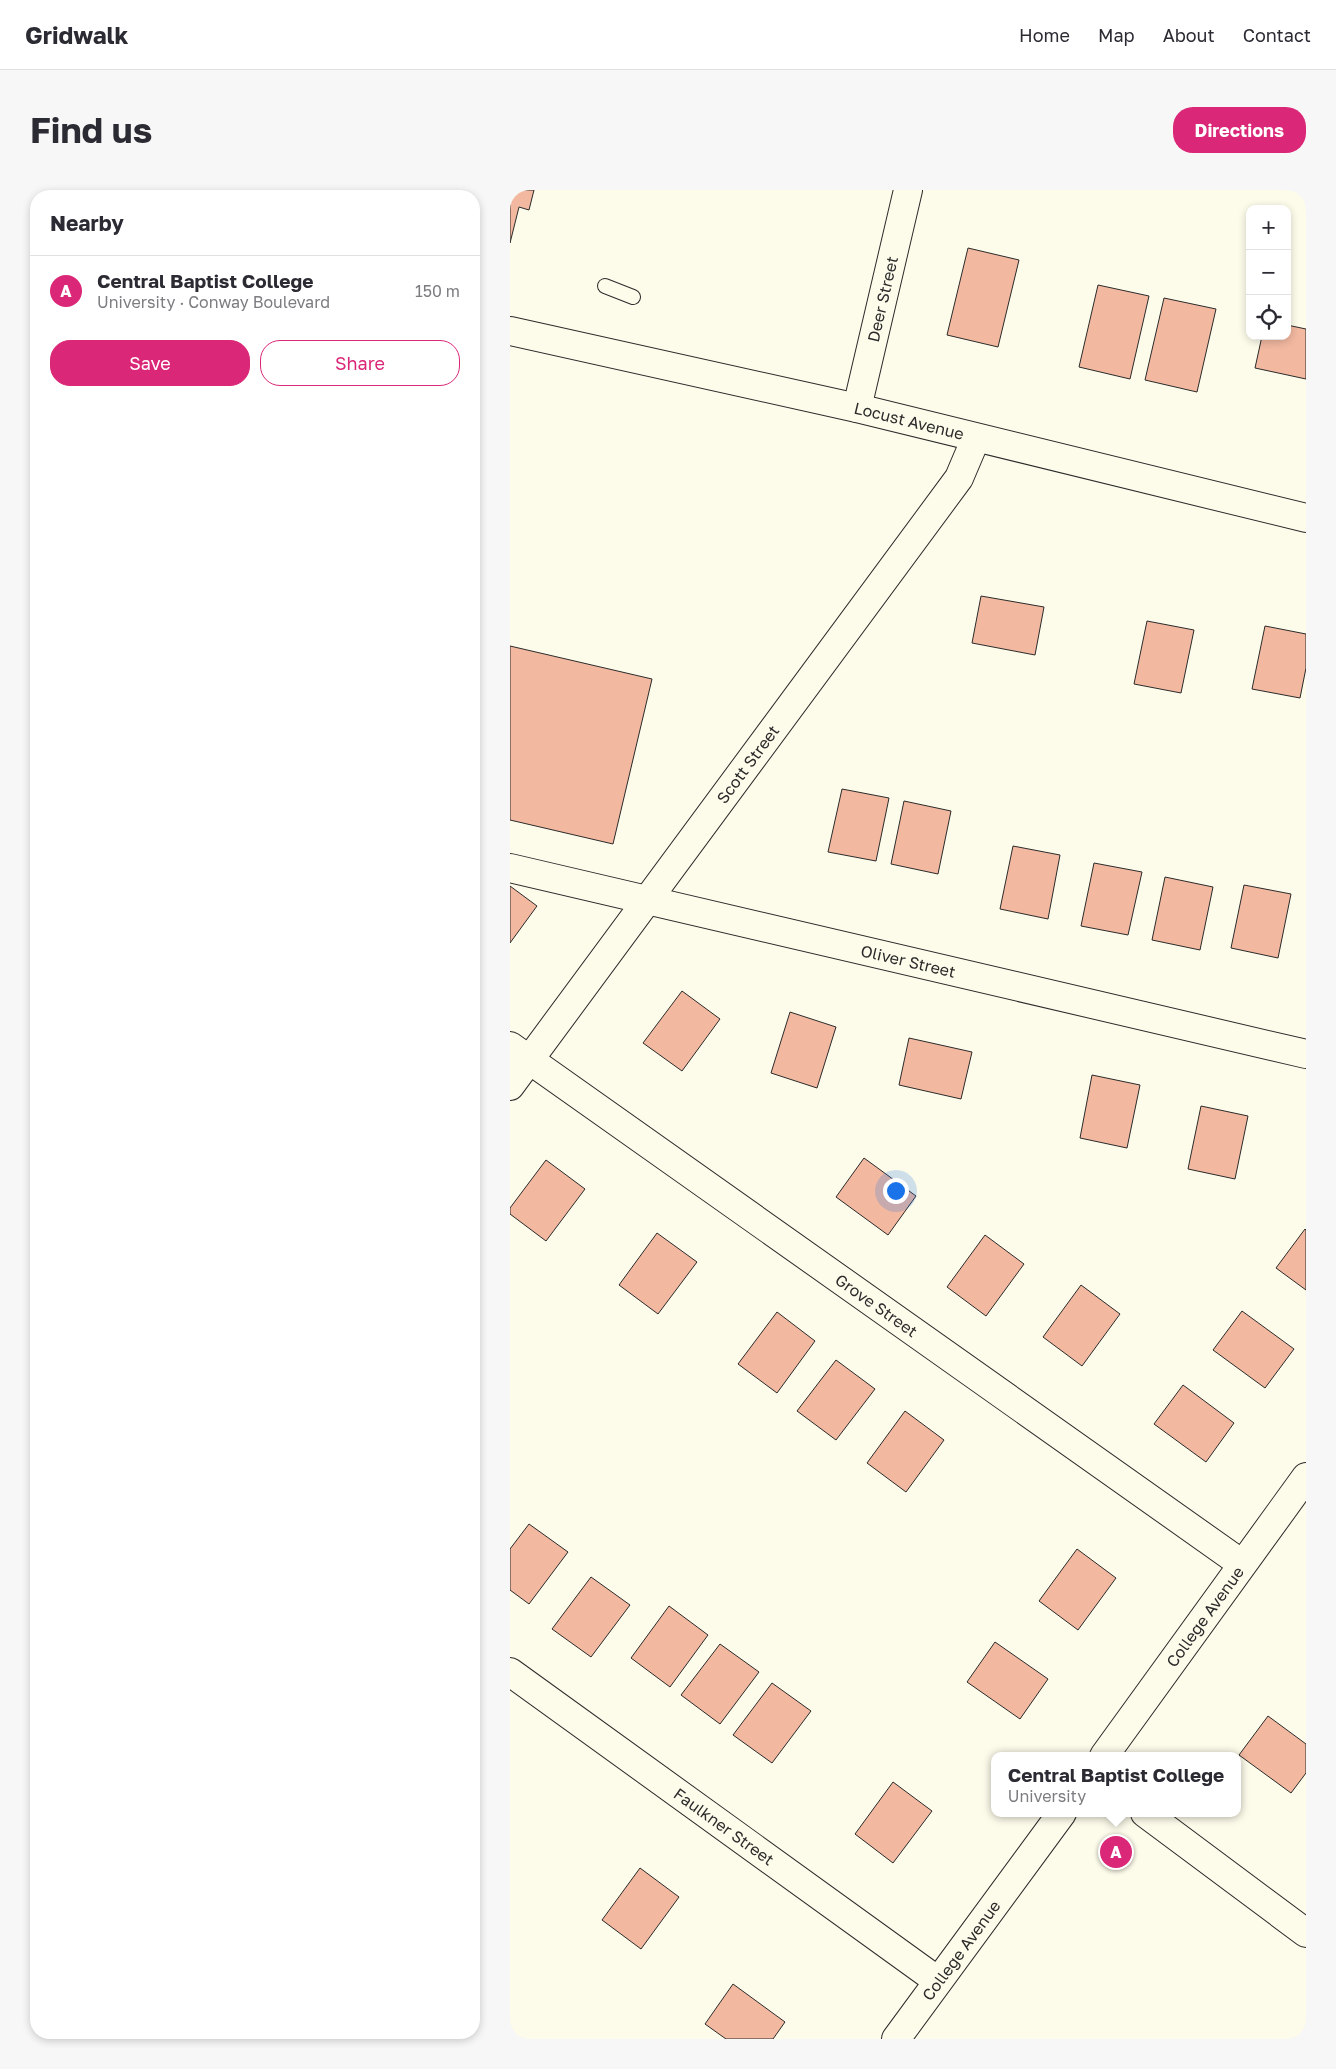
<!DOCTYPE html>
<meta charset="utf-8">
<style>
body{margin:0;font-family:"Golos Text",sans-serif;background:#f7f7f7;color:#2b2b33}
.controls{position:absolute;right:15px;top:15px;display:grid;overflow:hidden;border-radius:10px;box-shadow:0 2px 8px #0003}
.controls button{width:45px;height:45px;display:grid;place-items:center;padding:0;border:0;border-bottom:1px solid #e1e1e2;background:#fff;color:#2b2b33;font:25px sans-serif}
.you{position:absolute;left:385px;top:1000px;width:18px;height:18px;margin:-12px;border:4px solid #fff;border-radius:50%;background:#1a73e8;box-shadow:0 0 0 8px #1a73e833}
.badge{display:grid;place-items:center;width:32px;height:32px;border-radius:50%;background:#db2777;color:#fff;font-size:16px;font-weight:700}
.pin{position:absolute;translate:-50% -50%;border:2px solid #fff;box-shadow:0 1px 5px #0006}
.popup{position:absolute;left:481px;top:1562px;width:250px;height:65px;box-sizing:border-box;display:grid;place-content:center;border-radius:10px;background:#fff;filter:drop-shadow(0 1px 4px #0005);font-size:16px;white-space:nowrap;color:#7c7c81}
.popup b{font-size:19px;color:#2b2b33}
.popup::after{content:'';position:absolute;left:50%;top:100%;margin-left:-10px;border:10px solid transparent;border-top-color:#fff}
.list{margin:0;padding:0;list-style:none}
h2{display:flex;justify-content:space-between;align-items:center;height:65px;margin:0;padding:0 20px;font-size:21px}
h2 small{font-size:16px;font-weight:400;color:#7c7c81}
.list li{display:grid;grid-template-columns:32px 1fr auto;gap:15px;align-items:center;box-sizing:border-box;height:70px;padding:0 20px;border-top:1px solid #e1e1e2}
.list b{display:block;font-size:19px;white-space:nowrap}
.list p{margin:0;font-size:16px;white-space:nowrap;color:#7c7c81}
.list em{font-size:16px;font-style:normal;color:#7c7c81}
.actions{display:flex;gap:10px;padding:15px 20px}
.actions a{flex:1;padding:11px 0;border:1px solid #db2777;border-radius:20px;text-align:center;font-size:18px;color:#db2777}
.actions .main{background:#db2777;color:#fff}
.icon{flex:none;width:28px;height:28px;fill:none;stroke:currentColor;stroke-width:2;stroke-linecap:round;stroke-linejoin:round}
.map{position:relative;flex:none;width:796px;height:1849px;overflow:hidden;border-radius:20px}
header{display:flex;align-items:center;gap:30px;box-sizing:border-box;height:70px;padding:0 25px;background:#fff;border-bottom:1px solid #e1e1e2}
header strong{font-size:24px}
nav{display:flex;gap:28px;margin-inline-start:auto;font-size:18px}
.intro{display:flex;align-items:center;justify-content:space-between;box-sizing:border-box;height:120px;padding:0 30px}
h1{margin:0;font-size:35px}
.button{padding:12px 22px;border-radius:20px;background:#db2777;color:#fff;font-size:18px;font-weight:700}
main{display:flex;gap:30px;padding:0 30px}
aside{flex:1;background:#fff;border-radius:20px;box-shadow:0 2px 8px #0003}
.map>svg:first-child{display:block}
</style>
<header>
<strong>Gridwalk</strong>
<nav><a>Home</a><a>Map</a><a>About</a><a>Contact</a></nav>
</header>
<div class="intro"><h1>Find us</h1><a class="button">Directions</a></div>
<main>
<aside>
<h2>Nearby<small></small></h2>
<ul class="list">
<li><span class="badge">A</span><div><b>Central Baptist College</b><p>University · Conway Boulevard</p></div><em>150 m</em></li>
</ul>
<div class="actions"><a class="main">Save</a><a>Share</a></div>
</aside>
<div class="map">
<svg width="796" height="1849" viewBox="0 0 796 1849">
<rect width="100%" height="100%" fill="#fdfbea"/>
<!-- building -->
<path fill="#f2b8a0" stroke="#2b2b2b" d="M0 0H24L19 20 9 17 0 53Z
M458 58 509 70 488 157 437 145Z
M588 95 639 106 620 189 569 177Z
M654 108 706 119 687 202 635 190Z
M777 135 796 139V189L745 178 752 146H777Z
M471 406 534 417 525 465 462 453Z
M637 431 684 440 671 503 624 494Z
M755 436 796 444V478L790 508 742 499Z
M0 456 142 489 103 654 0 630Z
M332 599 379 608 366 671 318 662Z
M394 611 441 621 428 684 381 674Z
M503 656 550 665 538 729 490 719Z
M584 673 632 682 618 745 571 736Z
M655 687 703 697 690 760 642 750Z
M734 695 781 704 768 768 721 758Z
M0 696 27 716 0 753Z
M172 801 210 829 172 881 133 853Z
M280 822 326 837 307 898 261 883Z
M399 848 462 862 451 909 389 895Z
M582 885 630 895 617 958 570 948Z
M691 916 738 926 725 989 678 979Z
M354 968 406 1006 378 1045 326 1007Z
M36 970 75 999 36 1051 0 1024V1018Z
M795 1039 796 1040V1100L766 1078Z
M147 1043 187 1072 148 1124 109 1095Z
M475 1045 514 1074 476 1126 437 1097Z
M571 1095 610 1124 572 1176 533 1147Z
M732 1121 784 1159 755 1198 703 1160Z
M267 1122 305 1151 267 1203 228 1174Z
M326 1170 365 1199 326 1250 287 1221Z
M673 1195 724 1233 696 1272 644 1234Z
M395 1221 434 1250 396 1302 357 1273Z
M19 1334 58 1362 19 1414 0 1400V1359Z
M567 1359 606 1388 568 1440 529 1411Z
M81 1387 120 1415 81 1467 42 1439Z
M159 1416 198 1445 160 1497 121 1468Z
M485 1452 538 1489 510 1529 457 1492Z
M210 1454 249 1482 210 1534 171 1505Z
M262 1493 301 1521 262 1573 223 1545Z
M758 1526 796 1554V1583L781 1603 729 1565Z
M383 1592 422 1621 383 1673 345 1644Z
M130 1678 169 1707 131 1759 92 1730Z
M223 1794 275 1832 263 1849H216L195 1834Z"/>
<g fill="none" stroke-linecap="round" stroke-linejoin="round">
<!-- service casing -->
<g stroke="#2b2b2b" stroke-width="16">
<path id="service" d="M95 96 123 107"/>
</g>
<!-- minor casing -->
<g stroke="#2b2b2b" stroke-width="30">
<g id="minor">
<path id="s1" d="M0 141 347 218 796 328"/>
<path id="s2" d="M347 218 398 0"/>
<path id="s3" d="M0 678 796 864"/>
<path id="s4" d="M0 856 732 1374"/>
<path id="s5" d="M0 896 449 288 466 248"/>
<path id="s6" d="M0 1482 428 1791"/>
<path d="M635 1623 796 1743"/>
</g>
</g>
<!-- tertiary casing -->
<g stroke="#2b2b2b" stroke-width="30">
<g id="tertiary">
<path id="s7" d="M594 1566 796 1287"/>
<path id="s8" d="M386 1849 552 1623"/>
</g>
</g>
<!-- service -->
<use href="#service" stroke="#fdfbea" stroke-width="14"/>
<!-- minor -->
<use href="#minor" stroke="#fdfbea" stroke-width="28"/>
<!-- tertiary -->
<use href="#tertiary" stroke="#fdfbea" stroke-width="28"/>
</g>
<g text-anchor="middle" stroke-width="4" stroke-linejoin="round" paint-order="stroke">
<!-- street labels -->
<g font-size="16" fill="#2b2b2b" stroke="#fdfbea">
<text dy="6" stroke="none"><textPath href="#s2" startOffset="112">Deer Street</textPath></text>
<text dy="6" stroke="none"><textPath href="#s1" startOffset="409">Locust Avenue</textPath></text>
<text dy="6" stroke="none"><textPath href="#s5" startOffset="400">Scott Street</textPath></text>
<text dy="6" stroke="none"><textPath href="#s3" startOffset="409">Oliver Street</textPath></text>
<text dy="6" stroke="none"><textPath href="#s4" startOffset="449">Grove Street</textPath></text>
<text dy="6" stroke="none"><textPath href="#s7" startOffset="172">College Avenue</textPath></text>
<text dy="6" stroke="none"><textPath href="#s6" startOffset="264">Faulkner Street</textPath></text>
<text dy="6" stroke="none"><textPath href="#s8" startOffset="110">College Avenue</textPath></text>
</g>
</g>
</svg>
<div class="controls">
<button>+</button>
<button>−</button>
<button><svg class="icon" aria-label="locate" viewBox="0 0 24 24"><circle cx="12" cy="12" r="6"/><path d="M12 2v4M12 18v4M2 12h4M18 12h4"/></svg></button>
</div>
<div class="you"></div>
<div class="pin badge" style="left:606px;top:1662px">A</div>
<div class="popup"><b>Central Baptist College</b>University</div>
</div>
</main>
